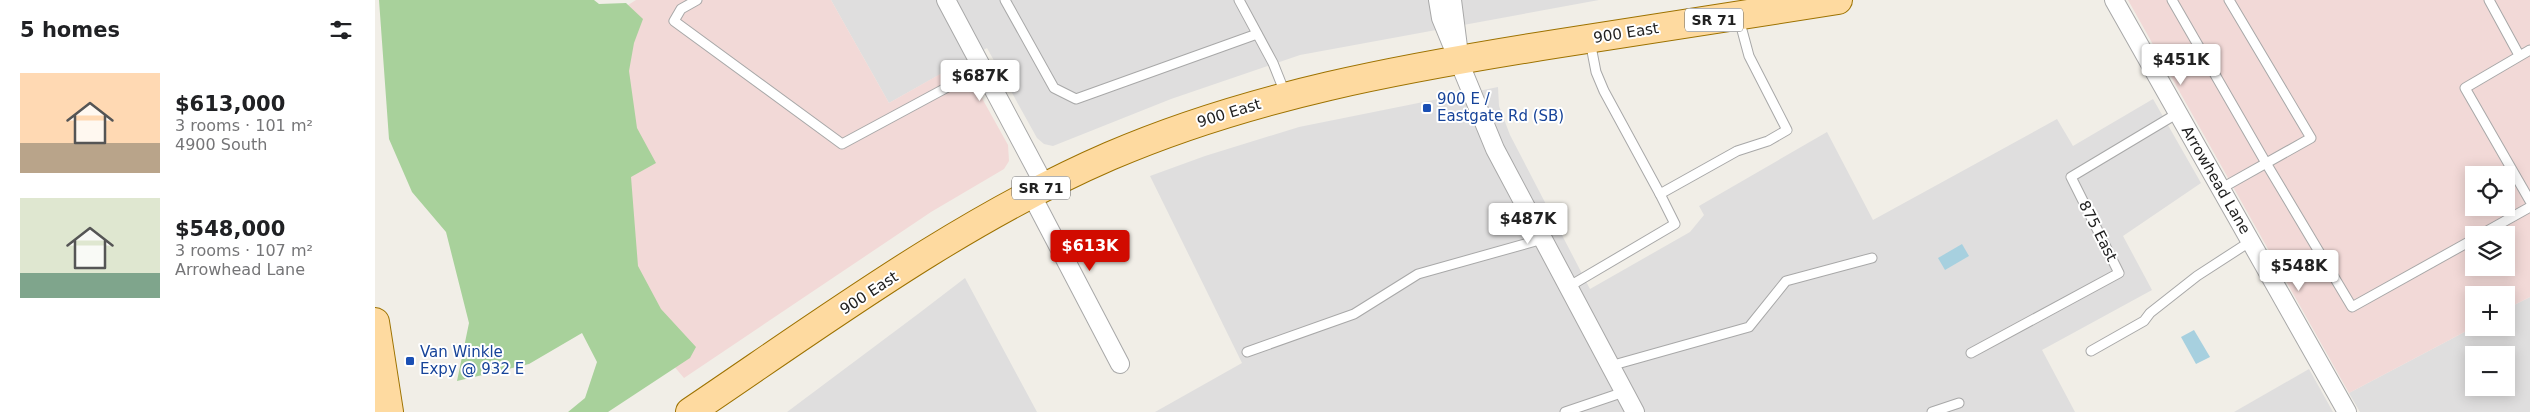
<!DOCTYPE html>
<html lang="en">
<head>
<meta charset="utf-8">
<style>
  :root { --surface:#fff; --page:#f6f6f6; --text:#202124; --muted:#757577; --accent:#d10b00 }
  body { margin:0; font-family:"DejaVu Sans",sans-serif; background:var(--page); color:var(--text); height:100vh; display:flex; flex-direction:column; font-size:19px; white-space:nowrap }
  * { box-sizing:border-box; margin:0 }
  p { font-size:16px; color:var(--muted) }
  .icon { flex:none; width:28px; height:28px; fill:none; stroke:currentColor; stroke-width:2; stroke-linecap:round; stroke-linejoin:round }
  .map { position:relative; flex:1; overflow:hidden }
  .drawer { display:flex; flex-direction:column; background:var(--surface); width:375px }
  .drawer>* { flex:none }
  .controls { position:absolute; left:2090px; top:166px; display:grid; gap:10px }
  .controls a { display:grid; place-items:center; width:50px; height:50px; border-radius:0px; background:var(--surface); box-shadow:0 2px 12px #0003; font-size:25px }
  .price { position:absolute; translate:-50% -42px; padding:0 11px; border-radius:5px; background:#fff; color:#222; font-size:16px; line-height:32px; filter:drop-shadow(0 1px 2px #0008) }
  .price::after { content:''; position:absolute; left:50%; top:30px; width:15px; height:11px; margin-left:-8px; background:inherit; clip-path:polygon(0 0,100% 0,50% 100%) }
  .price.current { background:var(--accent); color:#fff }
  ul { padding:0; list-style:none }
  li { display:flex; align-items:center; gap:15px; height:125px; padding:0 20px }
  li span { display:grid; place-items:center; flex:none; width:140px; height:100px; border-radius:0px; color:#555 }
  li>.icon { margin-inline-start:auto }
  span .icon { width:60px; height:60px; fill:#fffc; stroke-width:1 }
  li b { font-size:21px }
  h2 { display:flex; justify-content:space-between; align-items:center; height:60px; padding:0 20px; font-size:21px }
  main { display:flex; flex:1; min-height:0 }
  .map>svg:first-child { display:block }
  .residential { fill:#dfdede; fill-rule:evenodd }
  .commercial { fill:#f2d9d7; fill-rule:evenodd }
  .forest { fill:#a8d19b }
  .water { fill:#a7d0df }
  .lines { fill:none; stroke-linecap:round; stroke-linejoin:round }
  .lane-casing { stroke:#a8a8a8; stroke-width:11 }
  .street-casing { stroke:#a8a8a8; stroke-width:20 }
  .primary-casing { stroke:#9d7200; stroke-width:30 }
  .lane { stroke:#fff; stroke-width:9 }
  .street { stroke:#fff; stroke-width:18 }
  .primary { stroke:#fedaa0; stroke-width:28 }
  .transit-dot { fill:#1a4fb4; stroke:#fff; stroke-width:2 }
  .labels { text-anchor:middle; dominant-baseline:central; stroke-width:4; stroke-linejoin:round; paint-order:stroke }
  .shield { fill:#fff; stroke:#646464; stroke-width:1 }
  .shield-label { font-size:14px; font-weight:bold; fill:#212121 }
  .street-label { font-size:15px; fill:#212121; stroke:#fff }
  .transit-label { font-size:15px; fill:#164399; stroke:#fff; text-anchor:start }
</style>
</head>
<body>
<main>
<section class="drawer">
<h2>5 homes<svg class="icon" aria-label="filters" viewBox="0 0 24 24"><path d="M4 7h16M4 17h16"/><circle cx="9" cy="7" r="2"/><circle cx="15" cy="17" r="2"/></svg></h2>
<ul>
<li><span style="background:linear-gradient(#ffd9b3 70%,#b9a48a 0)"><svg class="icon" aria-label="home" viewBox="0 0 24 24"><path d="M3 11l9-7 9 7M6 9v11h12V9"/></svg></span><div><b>$613,000</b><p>3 rooms · 101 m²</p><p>4900 South</p></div></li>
<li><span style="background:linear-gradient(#dfe7d0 75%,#7fa58c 0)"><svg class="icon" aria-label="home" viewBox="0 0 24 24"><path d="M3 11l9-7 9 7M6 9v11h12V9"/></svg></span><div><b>$548,000</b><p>3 rooms · 107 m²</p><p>Arrowhead Lane</p></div></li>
</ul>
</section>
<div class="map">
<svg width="2155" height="412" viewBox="0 0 2155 412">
  <rect width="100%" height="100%" fill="#f1eee7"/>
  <g class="residential">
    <polygon points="456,0 1224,0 925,55 796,99 678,146 669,144 662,138 612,48 514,103"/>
    <polygon points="1123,87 1124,106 1135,135 1215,289 1315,232 1329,215 1324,206 1452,132 1498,220 1682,119 1698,146 1778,99 1826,183 1748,236 1777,290 1667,350 1700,412 780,412 867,363 775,176 830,156 924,127"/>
    <polygon points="590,278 662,412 412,412 543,314"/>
    <path d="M2155 297V412H1985L1974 393 2099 327 2131 328V309ZM2099 355H2131V388H2099Z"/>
    <polygon points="1934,369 1958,412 1859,412"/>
  </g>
  <g class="commercial">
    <polygon points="261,0 456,0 514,103 590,60 608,100 633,145 634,161 629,169 556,212 309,378 275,338 197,40"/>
    <path d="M1753 0H2155V297L2131 309V295H2099V327L1974 393ZM2099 175H2131V208H2099ZM2099 235H2131V268H2099Z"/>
  </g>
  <polygon class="forest" points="4,0 219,0 224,4 251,3 268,19 259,43 254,71 262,128 281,163 256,177 263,266 286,309 321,347 315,358 233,412 193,412 210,398 222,362 207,333 154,364 82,381 94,323 71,232 37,192 14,139"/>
  <g class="water">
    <polygon points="1587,244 1594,256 1570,270 1563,258"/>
    <polygon points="1819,330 1835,357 1821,364 1806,337"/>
  </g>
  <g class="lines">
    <g class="lane-casing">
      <g id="lane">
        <polyline points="322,0 306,9 299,21 467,144 608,68"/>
        <polyline points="630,0 679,88 701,99 882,34"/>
        <polyline points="864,0 898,63 910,93"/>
        <polyline points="1797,0 1891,163 1977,307 2099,239"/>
        <polyline points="2114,0 2144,55"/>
        <polyline points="1215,41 1221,72 1229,91 1285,194 1362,151 1393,141 1412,130 1374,56 1364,19"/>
        <polyline points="2155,50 2090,88 2155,201"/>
        <polyline points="1847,188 1936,138 1854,0"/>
        <polyline points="2105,235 2155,207"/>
        <polyline points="1193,287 1300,224 1285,194"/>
        <polyline points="1716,351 1769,321 1775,313 1822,276 1876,241"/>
        <polyline points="872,352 979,314 1043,274 1168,239"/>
        <polyline points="1596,353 1744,273 1696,177 1803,113"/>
        <polyline points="1235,366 1374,327 1411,281 1497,258"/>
        <polyline points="1190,412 1249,392"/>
        <polyline points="1557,412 1584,403"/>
      </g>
    </g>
    <g class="street-casing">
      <g id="street">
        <polyline points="571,0 670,186"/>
        <polyline points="1063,0 1066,18 1120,149 1260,412"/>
        <polyline points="1077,0 1083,47"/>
        <polyline points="1739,0 1972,412"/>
        <polyline points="656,194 745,364"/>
      </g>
    </g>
    <g class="primary-casing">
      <g id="primary">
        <polyline points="0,322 14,412"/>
        <path d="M315 412C450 321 585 221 735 156 877 95 1028 68 1180 44 1274 30 1368 15 1463 0"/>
      </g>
    </g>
    <use href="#lane" class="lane"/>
    <use href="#street" class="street"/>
    <use href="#primary" class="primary"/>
  </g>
  <g class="transit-dot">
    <rect x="1047" y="103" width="10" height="10" rx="2.5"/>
    <rect x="30" y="356" width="10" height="10" rx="2.5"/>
  </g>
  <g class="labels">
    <g class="shield">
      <rect x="1310" y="8.5" width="58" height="23" rx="4"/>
      <rect x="637" y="176.5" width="58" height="23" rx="4"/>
    </g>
    <g class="shield-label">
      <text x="1339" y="20">SR 71</text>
      <text x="666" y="188">SR 71</text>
    </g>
    <g class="street-label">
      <text transform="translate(1251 33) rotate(-9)">900 East</text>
      <text transform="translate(854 113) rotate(-17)">900 East</text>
      <text transform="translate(1841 180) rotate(60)">Arrowhead Lane</text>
      <text transform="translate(1723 231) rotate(63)">875 East</text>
      <text transform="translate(494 293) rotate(-33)">900 East</text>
    </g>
    <g class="transit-label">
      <text x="1062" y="99">900 E /<tspan x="1062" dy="17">Eastgate Rd (SB)</tspan></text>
      <text x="45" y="352">Van Winkle<tspan x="45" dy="17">Expy @ 932 E</tspan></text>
    </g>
  </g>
</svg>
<div class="controls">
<a><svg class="icon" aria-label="locate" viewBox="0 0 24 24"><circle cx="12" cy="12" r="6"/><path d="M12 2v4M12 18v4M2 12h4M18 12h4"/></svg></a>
<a><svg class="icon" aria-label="layers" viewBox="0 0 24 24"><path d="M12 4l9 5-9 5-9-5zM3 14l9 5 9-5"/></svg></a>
<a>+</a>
<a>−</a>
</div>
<b class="price" style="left:1806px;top:86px">$451K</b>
<b class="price" style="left:605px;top:102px">$687K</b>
<b class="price" style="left:1153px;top:245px">$487K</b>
<b class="price current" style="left:715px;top:272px">$613K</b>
<b class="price" style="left:1924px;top:292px">$548K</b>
</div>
</main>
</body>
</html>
